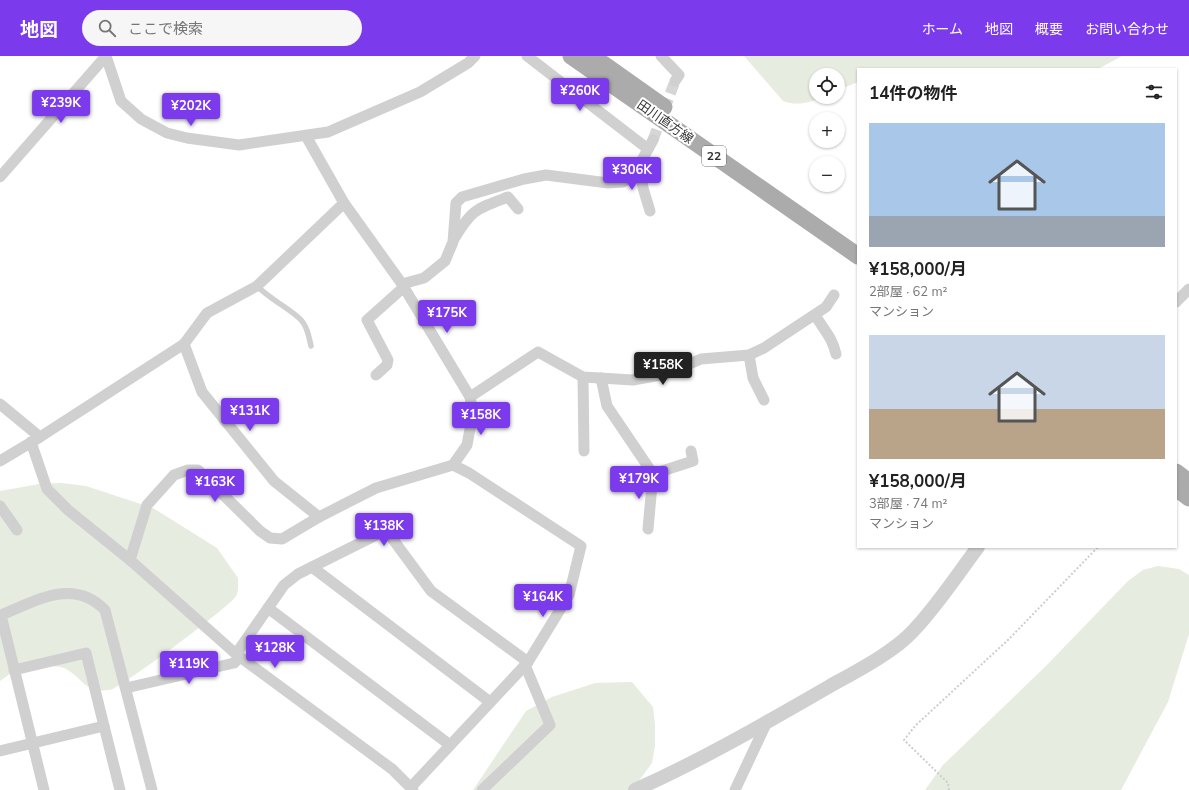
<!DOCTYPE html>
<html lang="ja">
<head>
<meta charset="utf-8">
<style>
  :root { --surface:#fff; --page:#f6f6f6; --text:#222; --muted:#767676; --accent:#7c3aed }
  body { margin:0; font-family:"Nunito Sans","Noto Sans JP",sans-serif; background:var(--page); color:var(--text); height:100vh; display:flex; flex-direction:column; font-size:15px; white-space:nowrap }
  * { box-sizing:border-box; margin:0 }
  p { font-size:13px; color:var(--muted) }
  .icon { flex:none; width:22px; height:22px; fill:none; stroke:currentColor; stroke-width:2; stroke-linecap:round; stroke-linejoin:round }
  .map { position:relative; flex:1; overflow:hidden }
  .sheet { position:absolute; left:857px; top:12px; width:320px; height:480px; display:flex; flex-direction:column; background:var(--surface); border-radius:0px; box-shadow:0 1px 3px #0004 }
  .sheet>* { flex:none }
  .buttons { position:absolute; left:809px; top:12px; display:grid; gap:8px }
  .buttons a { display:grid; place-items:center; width:36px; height:36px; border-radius:50%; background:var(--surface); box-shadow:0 1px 3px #0004; font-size:20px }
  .price { position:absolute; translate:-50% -34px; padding:0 9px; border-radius:4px; background:var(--accent); color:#fff; font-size:13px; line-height:26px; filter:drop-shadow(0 1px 2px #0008) }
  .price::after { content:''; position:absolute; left:50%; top:24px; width:12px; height:9px; margin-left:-6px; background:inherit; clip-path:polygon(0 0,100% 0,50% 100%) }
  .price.on { background:#222; color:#fff }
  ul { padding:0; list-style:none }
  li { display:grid; align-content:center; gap:8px; height:212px; padding:0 12px }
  li span { display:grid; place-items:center; height:124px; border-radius:0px; color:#555 }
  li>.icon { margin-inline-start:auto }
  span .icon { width:72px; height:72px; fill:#fffc; stroke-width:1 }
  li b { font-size:17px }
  h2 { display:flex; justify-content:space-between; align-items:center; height:48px; padding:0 12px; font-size:17px }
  header { display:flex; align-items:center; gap:24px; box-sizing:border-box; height:56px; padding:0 20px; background:var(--accent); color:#fff }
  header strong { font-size:19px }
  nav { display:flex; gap:22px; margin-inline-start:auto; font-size:14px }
  .search { width:280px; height:36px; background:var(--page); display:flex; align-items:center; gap:10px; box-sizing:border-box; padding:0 14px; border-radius:22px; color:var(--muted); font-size:15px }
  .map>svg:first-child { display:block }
  .green { fill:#e6ecdf }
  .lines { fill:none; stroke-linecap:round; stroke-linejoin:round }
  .minor-tunnel { stroke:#d6d6d6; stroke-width:11; stroke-dasharray:11 5.5; stroke-linecap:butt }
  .path { stroke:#cdcdcd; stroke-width:2; stroke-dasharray:2 2; stroke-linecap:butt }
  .service { stroke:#d0d0d0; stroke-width:5.5 }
  .minor { stroke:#d0d0d0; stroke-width:11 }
  .tertiary { stroke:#d0d0d0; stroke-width:14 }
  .primary { stroke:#ababab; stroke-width:17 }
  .labels { text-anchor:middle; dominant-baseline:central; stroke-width:4; stroke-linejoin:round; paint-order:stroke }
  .shield { fill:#fff; stroke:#707070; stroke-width:1 }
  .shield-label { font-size:12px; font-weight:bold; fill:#333 }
  .street-label { font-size:13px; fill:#333; stroke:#fff }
</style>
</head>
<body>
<header>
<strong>地図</strong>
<div class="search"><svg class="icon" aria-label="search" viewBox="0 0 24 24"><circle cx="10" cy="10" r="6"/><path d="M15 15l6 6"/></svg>ここで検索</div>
<nav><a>ホーム</a><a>地図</a><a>概要</a><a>お問い合わせ</a></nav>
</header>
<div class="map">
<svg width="1189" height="734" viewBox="0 0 1189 734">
  <rect width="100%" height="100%" fill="#fff"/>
  <g class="green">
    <path d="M744 0H1122L1098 13H858V26L838 34V19H816V41H823C809 47 797 50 783 45Z"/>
    <path d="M61 427 86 430 153 452 217 492 238 522C238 527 239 536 236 540 231 550 119 633 110 634 84 637 84 623 66 613 58 608 29 610 20 612 14 614 6 621 0 625V435L39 428Z"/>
    <polygon points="1158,510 1179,513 1189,519 1189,578 1168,646 1121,734 925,734 943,709 1046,610 1128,525 1143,514"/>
    <polygon points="632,626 653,651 655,669 655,690 652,707 632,734 473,734 526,655 552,641 595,627"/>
  </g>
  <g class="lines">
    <polyline class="minor-tunnel" points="653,84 675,25"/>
    <polyline class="path" points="949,734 948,727 904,684 915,670 1009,583 1098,491"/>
    <path class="service" d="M257 230C271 244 286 250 299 262 307 269 309 281 311 290"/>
    <g class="minor">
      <polyline points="106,0 121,45 141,63 167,77 187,82 239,89 328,76 420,36 468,7 475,0"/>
      <polyline points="527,0 648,93"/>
      <polyline points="661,0 679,19 675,25"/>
      <polyline points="640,109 643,132 650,155"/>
      <polyline points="0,121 106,0"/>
      <path d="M454 183C472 153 476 153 508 141L518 153"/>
      <polyline points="402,228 424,222 445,205 453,186 456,147 462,141 524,123 546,119 608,127 623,126 636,115 653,84"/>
      <polyline points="1176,246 1189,233"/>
      <path d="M815 259C824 274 832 281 836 298"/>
      <polyline points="184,288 202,336 274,425 319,461"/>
      <polyline points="749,299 753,322 764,344"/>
      <polyline points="376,319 387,309 388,304 367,264 404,231"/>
      <polyline points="583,321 584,395"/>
      <polyline points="601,322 607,350 653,418 693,405 691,395"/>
      <polyline points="470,341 538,296 583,321 633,324 666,318 701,303 749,299 764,292 826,251 834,239"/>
      <polyline points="0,348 40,381"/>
      <polyline points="31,386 47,433 68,454 130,504 236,598 392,713 413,734"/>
      <polyline points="0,405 40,381 184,288 207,257 257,230 344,147"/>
      <polyline points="0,450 17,474"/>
      <polyline points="648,473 653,418"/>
      <polyline points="130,504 147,449 174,419 188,414 198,414 260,475 270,482 282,483 319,461 376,432 453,409 467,389 473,357 470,341 402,228 344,147 306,80"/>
      <polyline points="312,511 490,646"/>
      <polyline points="268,552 450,689"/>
      <polyline points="236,598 284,529 298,518 386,474 431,535 528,606"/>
      <polyline points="126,632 234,607 240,601"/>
      <polyline points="104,670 120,734"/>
      <polyline points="0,695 104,670 86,597 14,614"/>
      <polyline points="412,730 528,606 569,539 581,490 469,417 453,409"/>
      <path d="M44 734 1 559C36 545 73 521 105 554L152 734"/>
      <polyline points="482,734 550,669 525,609"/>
      <polyline points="735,734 766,668"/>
    </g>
    <path class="tertiary" d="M635 734C702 704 766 667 830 630 855 616 894 596 913 575 937 550 957 519 978 491"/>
    <g class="primary">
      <polyline points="571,0 858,200"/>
      <polyline points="592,0 664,51"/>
      <polyline points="1176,416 1189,426"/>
      <polyline points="1176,432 1189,442"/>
    </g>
  </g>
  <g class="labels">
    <rect class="shield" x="702" y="90" width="24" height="20" rx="3"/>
    <g class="shield-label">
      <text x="714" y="100">22</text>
    </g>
    <g class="street-label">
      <text transform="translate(665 66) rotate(35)">田川直方線</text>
    </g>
  </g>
</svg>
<div class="buttons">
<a><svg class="icon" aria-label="locate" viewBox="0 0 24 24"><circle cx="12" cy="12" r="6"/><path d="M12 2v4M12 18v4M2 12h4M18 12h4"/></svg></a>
<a>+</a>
<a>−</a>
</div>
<b class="price" style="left:580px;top:56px">¥260K</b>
<b class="price" style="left:61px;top:68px">¥239K</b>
<b class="price" style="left:191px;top:71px">¥202K</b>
<b class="price" style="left:632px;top:135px">¥306K</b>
<b class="price" style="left:447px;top:278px">¥175K</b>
<b class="price on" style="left:663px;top:330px">¥158K</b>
<b class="price" style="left:250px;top:376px">¥131K</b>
<b class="price" style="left:481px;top:380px">¥158K</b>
<b class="price" style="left:639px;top:444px">¥179K</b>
<b class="price" style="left:215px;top:447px">¥163K</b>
<b class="price" style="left:384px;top:491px">¥138K</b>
<b class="price" style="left:543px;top:562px">¥164K</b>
<b class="price" style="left:275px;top:613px">¥128K</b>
<b class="price" style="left:189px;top:629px">¥119K</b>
<section class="sheet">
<h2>14件の物件<svg class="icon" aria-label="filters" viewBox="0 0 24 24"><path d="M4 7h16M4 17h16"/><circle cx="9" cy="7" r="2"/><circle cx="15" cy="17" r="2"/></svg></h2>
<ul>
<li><span style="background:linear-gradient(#a9c7e8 75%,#9aa5b1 0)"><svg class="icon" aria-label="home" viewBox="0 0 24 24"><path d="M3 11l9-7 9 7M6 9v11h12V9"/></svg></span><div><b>¥158,000/月</b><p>2部屋 · 62 m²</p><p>マンション</p></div></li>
<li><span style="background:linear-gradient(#c9d6e8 60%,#b9a48a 0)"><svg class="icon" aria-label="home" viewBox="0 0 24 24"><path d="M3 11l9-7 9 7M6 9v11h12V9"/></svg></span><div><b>¥158,000/月</b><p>3部屋 · 74 m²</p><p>マンション</p></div></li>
</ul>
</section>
</div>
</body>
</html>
